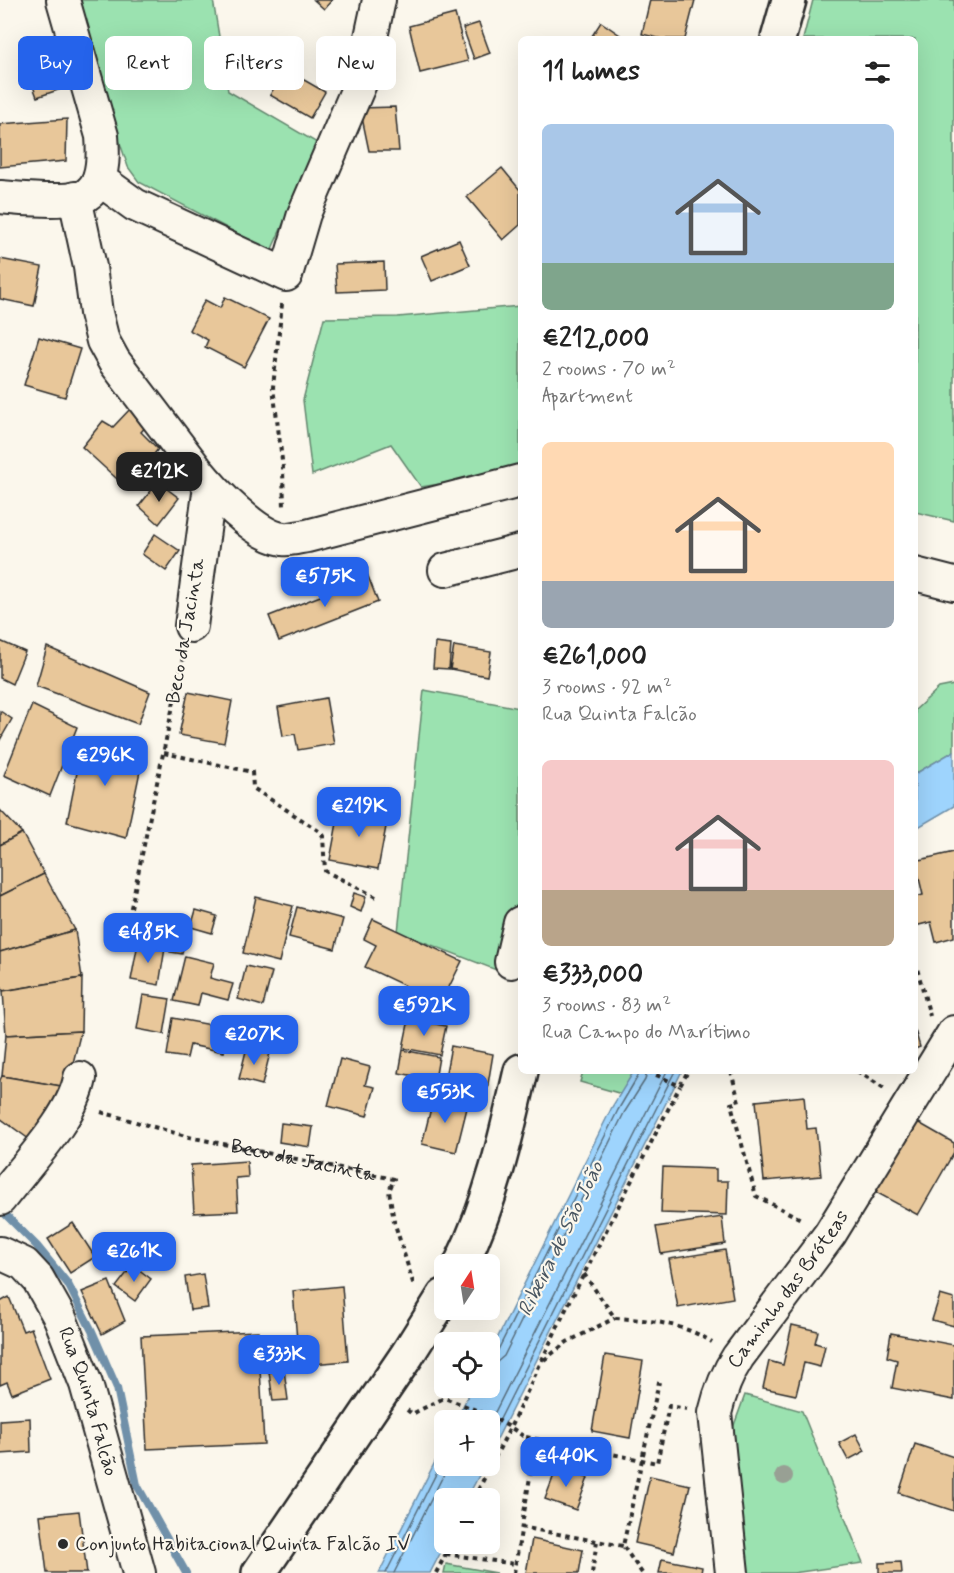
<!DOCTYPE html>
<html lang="en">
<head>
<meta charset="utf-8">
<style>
  :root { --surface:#fff; --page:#f6f6f6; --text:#222; --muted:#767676; --accent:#2563eb }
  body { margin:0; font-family:Mynerve,sans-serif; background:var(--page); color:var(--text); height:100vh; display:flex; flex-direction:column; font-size:22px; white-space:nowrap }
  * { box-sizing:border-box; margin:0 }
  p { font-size:20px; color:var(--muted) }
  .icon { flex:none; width:33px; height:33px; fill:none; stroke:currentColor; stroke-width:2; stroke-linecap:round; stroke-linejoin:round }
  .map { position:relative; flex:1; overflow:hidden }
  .panel { position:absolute; left:518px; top:36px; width:400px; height:1038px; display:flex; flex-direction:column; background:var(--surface); border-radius:9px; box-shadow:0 6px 24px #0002 }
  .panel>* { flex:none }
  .hud { position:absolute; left:18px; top:36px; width:410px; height:54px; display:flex; gap:12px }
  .needle { width:39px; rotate:12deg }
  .fabs { position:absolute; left:434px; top:1254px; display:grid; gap:12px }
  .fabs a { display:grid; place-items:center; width:66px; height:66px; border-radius:9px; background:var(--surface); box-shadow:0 6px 24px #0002; font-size:30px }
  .price { position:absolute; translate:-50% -51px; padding:0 14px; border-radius:12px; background:var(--accent); color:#fff; font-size:20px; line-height:39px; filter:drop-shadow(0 2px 3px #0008) }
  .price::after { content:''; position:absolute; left:50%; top:36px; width:18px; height:14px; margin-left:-9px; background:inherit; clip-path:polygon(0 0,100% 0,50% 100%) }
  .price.current { background:#222; color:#fff }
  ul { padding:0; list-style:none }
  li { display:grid; align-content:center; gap:12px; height:318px; padding:0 24px }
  li span { display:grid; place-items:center; height:186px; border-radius:9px; color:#555 }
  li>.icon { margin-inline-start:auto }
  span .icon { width:108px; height:108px; fill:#fffc; stroke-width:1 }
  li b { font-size:26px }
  h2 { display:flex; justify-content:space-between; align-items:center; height:72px; padding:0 24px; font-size:26px }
  .tag { padding:0 21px; border-radius:9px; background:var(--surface); box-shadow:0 6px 24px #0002; font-size:21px; line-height:54px }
  .tag.current { background:var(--accent); color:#fff }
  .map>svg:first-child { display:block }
  .green { fill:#9be2b0; stroke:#63866e; stroke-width:1.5 }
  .water { fill:#9ed4fd; stroke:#7090a9; stroke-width:1.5 }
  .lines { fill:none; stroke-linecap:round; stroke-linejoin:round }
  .shore { stroke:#596f7f; stroke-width:1.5 }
  .stream { stroke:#7090a9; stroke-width:8 }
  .building { fill:#e8c79a; stroke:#2b2b2b; stroke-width:1.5 }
  .minor-casing { stroke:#2b2b2b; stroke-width:36 }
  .major-casing { stroke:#2b2b2b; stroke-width:38 }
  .path { stroke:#2b2b2b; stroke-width:4; stroke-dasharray:4.5 4.5; stroke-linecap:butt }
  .minor { stroke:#fbf7ec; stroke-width:32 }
  .major { stroke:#fbf7ec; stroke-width:33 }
  .tree { fill:#98a094 }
  .poi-dot { fill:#2b2b2b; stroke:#fbf7ec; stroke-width:2 }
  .labels { text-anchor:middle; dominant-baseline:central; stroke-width:4.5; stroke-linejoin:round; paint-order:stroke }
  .street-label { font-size:20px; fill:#2b2b2b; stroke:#fbf7ec }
  .poi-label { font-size:20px; fill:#2b2b2b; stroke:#fbf7ec; text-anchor:start }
  .water-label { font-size:21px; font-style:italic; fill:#485560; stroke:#fbf7ec }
</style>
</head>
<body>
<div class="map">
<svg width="954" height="1573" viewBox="0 0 954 1573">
  <rect width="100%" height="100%" fill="#fbf7ec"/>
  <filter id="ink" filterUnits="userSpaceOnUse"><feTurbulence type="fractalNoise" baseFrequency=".0167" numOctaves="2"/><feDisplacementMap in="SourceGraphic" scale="12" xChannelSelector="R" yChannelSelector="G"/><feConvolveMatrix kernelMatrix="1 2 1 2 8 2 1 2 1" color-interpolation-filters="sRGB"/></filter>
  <g filter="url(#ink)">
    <g class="green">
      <polygon points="72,0 213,0 228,91 319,144 271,251 139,182 128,167"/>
      <polygon points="813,0 954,0 954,521 915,512 915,39 803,39"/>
      <polygon points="520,306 520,471 421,487 391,444 312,475 303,400 324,318 398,317"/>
      <polygon points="954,685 954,751 915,774 915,710 939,688"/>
      <polygon points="424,690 520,708 520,959 517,978 398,932"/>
      <polygon points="583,1071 634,1071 622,1094 580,1082"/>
      <polygon points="745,1395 802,1411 863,1563 793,1573 747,1573 726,1447"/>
      <polygon points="446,1564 497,1573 444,1573"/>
    </g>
    <g class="water">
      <polygon points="954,751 954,806 915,829 915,774"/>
      <polygon points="634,1071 682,1071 489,1455 489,1420 456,1420 472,1388 489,1388 489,1355 612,1107"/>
      <polygon points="444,1444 444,1466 484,1466 467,1498 444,1498 445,1544 430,1573 379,1573"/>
    </g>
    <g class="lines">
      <g class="shore">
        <polyline points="489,1356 494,1355 497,1352 618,1110 638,1076 639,1071"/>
        <polyline points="489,1363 497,1362 504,1356 624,1113 645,1080 647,1071"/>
        <polyline points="489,1424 667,1071"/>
        <polyline points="489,1441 675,1071"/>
        <polyline points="386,1573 444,1458"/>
        <polyline points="394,1573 448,1466"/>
      </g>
      <polyline class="stream" points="4,1213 37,1246 68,1284 92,1331 117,1388 137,1485 186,1573"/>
    </g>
    <g class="building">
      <polygon points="314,0 332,0 324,9"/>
      <polygon points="650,0 695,0 685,39 662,39 642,34"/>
      <polygon points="455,14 468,61 420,73 409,26"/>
      <polygon points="601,22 620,35 618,39 590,39"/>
      <polygon points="479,23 490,53 474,59 463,28"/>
      <polygon points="49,56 61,89 37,97 25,64"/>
      <polygon points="285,69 325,92 310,118 270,95"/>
      <polygon points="395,107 399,151 369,151 360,108"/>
      <polygon points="67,119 66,161 0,167 0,124"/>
      <polygon points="502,168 520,190 520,225 503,240 467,197"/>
      <polygon points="459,240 470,265 432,281 421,256"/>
      <polygon points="0,259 42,267 34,306 0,299"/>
      <polygon points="384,262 385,290 337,292 335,264"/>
      <polygon points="225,297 269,319 244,367 205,347 208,340 189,330 205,300 220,308"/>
      <polygon points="39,337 80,349 65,397 24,385"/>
      <polygon points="131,408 148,424 141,432 158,449 128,489 82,447 103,421 113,427"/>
      <polygon points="158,482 179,498 159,524 139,506"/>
      <polygon points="155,534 180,551 166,571 142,554"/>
      <polygon points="366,571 378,602 279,641 269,616 351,584 349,577"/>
      <polygon points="0,641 25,652 12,684 0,678"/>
      <polygon points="435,643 451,645 449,669 433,668"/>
      <polygon points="454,646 491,652 487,676 450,669"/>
      <polygon points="47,647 150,692 138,724 36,686"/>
      <polygon points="188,692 232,701 224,743 179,735"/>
      <polygon points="326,698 334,744 298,750 295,734 283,736 278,707"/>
      <polygon points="32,705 77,727 50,796 4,775"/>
      <polygon points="0,711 12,719 0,740"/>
      <polygon points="84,738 144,752 126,838 67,822"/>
      <polygon points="340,807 388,816 378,869 330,860"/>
      <polygon points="0,810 22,833 0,845"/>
      <polygon points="22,833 44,874 0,896 0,845"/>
      <polygon points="954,852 954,937 936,942 931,922 915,926 915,897 923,895 915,861"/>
      <polygon points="44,874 75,930 0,952 0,896"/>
      <polygon points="354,893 366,897 361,912 350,907"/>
      <polygon points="256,897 293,906 279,962 243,953"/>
      <polygon points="297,907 343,919 335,949 289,937"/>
      <polygon points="196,910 217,916 212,933 191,927"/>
      <polygon points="373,919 462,961 441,1003 365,967 376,945 364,939"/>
      <polygon points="75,930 82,978 3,991 0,983 0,952"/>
      <polygon points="173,933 185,935 182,954 170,952"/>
      <polygon points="138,943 165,948 159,985 131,980"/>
      <polygon points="185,956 214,963 210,978 233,984 228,1000 201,993 198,1006 174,1001"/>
      <polygon points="246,966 272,972 263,1006 238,999"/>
      <polygon points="82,978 81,1031 6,1035 3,991"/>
      <polygon points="143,995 170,999 164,1034 137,1029"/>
      <polygon points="173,1018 228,1028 224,1052 190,1045 187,1058 167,1055"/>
      <polygon points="409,1019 446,1026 440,1055 403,1048"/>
      <polygon points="915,1030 920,1047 915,1049"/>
      <polygon points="81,1031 67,1087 2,1076 6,1035"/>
      <polygon points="451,1046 493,1054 486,1096 443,1088"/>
      <polygon points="247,1047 270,1053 262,1085 239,1079"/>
      <polygon points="403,1050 439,1057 435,1080 399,1073"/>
      <polygon points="340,1059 370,1067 365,1085 375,1087 367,1116 328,1106"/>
      <polygon points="2,1076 67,1087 33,1142 0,1118 0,1080"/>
      <polygon points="434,1096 468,1104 456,1152 422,1144"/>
      <polygon points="804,1096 807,1129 816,1128 821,1176 764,1181 756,1101"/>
      <polygon points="912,1119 954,1143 954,1152 918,1215 872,1190"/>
      <polygon points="281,1123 313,1127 310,1147 279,1142"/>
      <polygon points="247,1161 248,1177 236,1178 238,1211 194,1213 191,1165"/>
      <polygon points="663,1167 716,1169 716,1181 728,1181 727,1215 661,1213"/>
      <polygon points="722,1217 725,1244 661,1254 656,1227"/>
      <polygon points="73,1223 95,1257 70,1273 48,1239"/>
      <polygon points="725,1250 733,1298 678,1308 669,1259"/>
      <polygon points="133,1265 151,1279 135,1301 116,1287"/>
      <polygon points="203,1274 208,1308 190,1310 185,1277"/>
      <polygon points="109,1281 125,1321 102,1334 82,1292"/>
      <polygon points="342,1286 348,1361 299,1365 293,1291"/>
      <polygon points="940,1295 954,1299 954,1326 932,1320"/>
      <polygon points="9,1297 23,1331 31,1328 50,1379 12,1394 7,1382 0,1385 0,1302"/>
      <polygon points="792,1325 818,1331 815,1343 825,1346 820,1367 804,1363 796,1395 763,1388 769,1361 783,1365"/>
      <polygon points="258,1331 264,1444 147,1449 141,1336"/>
      <polygon points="891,1333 954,1345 954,1400 892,1388 897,1360 887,1357"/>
      <polygon points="605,1355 643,1361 630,1438 592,1431"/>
      <polygon points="284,1370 288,1400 273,1401 269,1372"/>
      <polygon points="30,1418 31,1452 0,1454 0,1420"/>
      <polygon points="856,1434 865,1451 848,1460 839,1443"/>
      <polygon points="915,1444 954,1457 954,1511 899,1493"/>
      <polygon points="557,1467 588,1478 576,1510 545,1499"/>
      <polygon points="650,1476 690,1485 674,1552 635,1543"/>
      <polygon points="79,1511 87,1573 47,1573 40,1515"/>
      <polygon points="532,1539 583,1550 579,1573 526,1573"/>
      <polygon points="662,1559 702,1567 701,1573 659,1573"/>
      <polygon points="901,1562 902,1573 879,1573 879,1563"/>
    </g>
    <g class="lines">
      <g class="minor-casing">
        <g id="minor">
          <polyline points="99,179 135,205 286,275 304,214 362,79 379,0"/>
          <path d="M0 197C18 199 70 203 85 196 91 192 97 185 99 178 104 164 103 149 102 136L63 0"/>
          <path d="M75 198 90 267 96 313 103 341 114 361 196 469C213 490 256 536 283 539 291 540 299 537 307 536L520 481"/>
          <polyline points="445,570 520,551"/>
          <polyline points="915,574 954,584"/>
          <polyline points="191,626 210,486"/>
          <polyline points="511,962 520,923"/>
          <path d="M0 1199C25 1166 73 1117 80 1078"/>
          <path id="s2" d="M0 1253 24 1264 38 1279 60 1318 86 1384 139 1573"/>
          <path id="s3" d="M732 1573 715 1413C720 1392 726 1375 738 1357L830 1234 954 1032"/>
        </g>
      </g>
      <g class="major-casing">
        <g id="major">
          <polyline points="778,39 789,0"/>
          <path d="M461 1264C491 1203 506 1137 521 1071"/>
          <polyline points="259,1573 407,1355 444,1296"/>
        </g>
      </g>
      <g class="path">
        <polyline points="282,304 273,387 283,468 284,509"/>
        <polyline points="164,753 252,772 253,788 319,831 323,836 325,871 378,898"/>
        <polyline points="129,917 184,653"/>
        <polyline points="915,961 930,1016"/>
        <polyline points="648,1071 680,1086 688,1071"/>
        <polyline points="731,1071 739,1102 731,1104 756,1196 803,1220"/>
        <polyline points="857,1071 884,1088"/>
        <polyline points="551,1072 580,1071"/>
        <path id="s1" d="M101 1112 189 1137 394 1179 389 1191 394 1221 414 1286"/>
        <path d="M584 1274 615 1318C650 1320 682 1323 712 1342"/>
        <polyline points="544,1360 567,1342 615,1318"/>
        <path d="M407 1410 412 1414 444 1398C473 1408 514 1424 535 1447L514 1573"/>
        <polyline points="526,1437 657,1463 669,1406 687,1409"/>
        <polyline points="474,1498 510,1428 565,1311 680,1086"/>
        <polyline points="521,1527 623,1546"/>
        <polyline points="446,1554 515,1564"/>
        <polyline points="436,1573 451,1544"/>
        <polyline points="592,1573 597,1541"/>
        <polyline points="642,1573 623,1546 659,1382"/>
      </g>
      <use href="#minor" class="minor"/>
      <use href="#major" class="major"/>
    </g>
    <circle class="tree" cx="784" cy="1476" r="9"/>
  </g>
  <circle class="poi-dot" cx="63" cy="1544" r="6"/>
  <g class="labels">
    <g class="street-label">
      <text transform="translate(186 631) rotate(-80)">Beco da Jacinta</text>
      <text stroke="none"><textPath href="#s1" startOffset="208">Beco da Jacinta</textPath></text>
      <text stroke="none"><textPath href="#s3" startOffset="306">Caminho das Bróteas</textPath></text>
      <text stroke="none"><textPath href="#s2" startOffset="180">Rua Quinta Falcão</textPath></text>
    </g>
    <g class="poi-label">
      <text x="75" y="1544">Conjunto Habitacional Quinta Falcão IV</text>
    </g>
    <g class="water-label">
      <text transform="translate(561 1239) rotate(-64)">Ribeira de São João</text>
    </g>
  </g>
</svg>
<div class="fabs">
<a><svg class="needle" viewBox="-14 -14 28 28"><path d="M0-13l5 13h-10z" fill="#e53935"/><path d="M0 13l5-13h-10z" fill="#767676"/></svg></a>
<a><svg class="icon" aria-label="locate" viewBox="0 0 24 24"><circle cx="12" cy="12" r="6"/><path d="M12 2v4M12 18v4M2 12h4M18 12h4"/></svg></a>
<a>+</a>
<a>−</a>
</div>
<b class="price current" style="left:159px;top:503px">€212K</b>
<b class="price" style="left:325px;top:608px">€575K</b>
<b class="price" style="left:105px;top:787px">€296K</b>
<b class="price" style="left:359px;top:838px">€219K</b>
<b class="price" style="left:148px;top:964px">€485K</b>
<b class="price" style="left:424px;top:1037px">€592K</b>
<b class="price" style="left:254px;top:1066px">€207K</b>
<b class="price" style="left:445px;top:1124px">€553K</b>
<b class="price" style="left:134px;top:1283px">€261K</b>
<b class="price" style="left:279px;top:1386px">€333K</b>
<b class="price" style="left:566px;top:1488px">€440K</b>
<div class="hud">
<a class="tag current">Buy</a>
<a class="tag">Rent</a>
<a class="tag">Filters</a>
<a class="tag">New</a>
</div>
<section class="panel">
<h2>11 homes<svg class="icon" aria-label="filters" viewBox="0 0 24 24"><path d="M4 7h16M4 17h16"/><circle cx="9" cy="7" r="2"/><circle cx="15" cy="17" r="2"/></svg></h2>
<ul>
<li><span style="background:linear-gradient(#a9c7e8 75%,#7fa58c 0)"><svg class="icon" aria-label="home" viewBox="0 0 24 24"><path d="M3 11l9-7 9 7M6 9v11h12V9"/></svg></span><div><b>€212,000</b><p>2 rooms · 70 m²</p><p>Apartment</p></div></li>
<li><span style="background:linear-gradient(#ffd9b3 75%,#9aa5b1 0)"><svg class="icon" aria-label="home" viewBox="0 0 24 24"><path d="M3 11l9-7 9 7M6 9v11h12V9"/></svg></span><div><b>€261,000</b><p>3 rooms · 92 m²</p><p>Rua Quinta Falcão</p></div></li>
<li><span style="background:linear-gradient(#f6c9c9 70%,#b9a48a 0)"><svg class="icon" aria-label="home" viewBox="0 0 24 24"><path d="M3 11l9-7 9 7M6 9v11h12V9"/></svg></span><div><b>€333,000</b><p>3 rooms · 83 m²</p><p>Rua Campo do Marítimo</p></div></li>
</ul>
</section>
</div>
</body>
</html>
